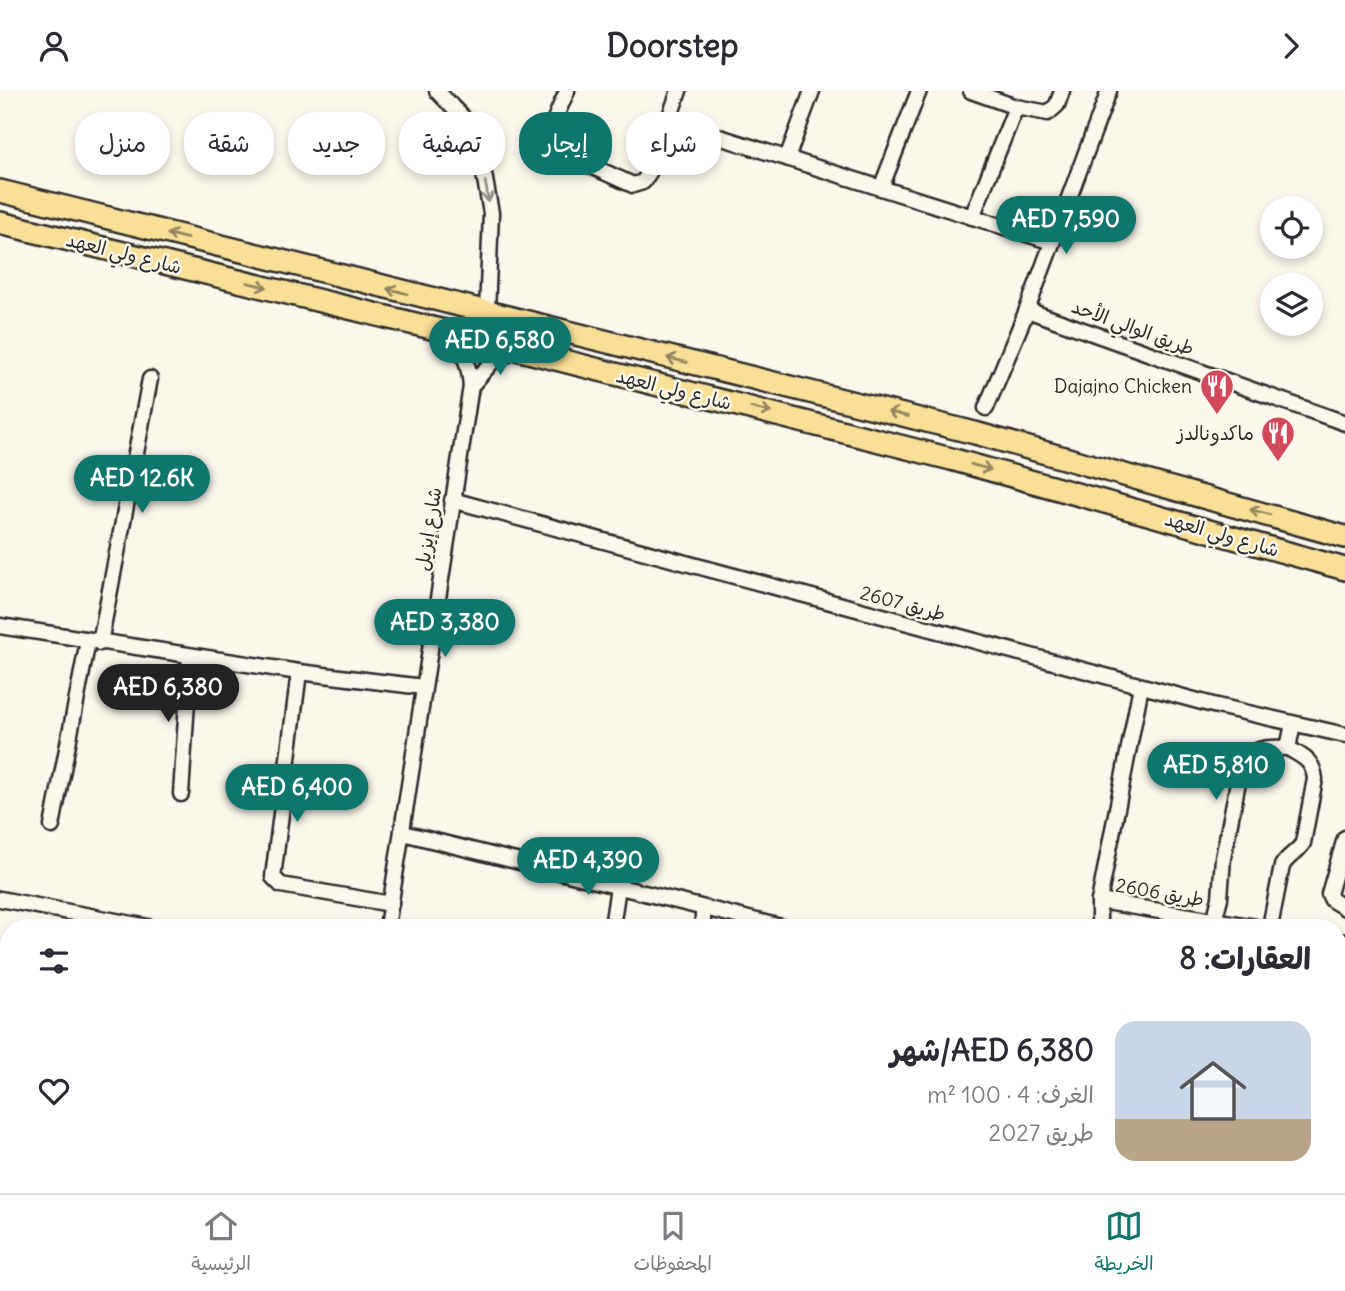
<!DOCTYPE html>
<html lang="ar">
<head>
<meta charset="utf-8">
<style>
  :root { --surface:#fff; --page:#f7f7f7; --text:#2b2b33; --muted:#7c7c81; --line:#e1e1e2; --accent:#0f766e }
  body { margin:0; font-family:Delius,"Playpen Sans Arabic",sans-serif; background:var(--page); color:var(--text); direction:rtl; height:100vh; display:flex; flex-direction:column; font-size:26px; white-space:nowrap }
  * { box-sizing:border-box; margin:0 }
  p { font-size:23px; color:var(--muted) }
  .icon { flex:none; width:38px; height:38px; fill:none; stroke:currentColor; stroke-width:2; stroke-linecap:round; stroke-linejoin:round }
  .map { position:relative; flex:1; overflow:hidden; direction:ltr }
  .panel { position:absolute; left:0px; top:828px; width:1346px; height:275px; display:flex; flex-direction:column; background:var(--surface); border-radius:28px 28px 0 0; box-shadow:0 4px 10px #0003; direction:rtl }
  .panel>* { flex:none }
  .banner { position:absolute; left:21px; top:21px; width:700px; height:63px; direction:rtl; display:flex; gap:14px }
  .controls { position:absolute; left:1260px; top:105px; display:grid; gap:14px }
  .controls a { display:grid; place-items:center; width:63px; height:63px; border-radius:50%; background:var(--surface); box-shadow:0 4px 10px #0003; font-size:35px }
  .price { position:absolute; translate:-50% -60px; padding:0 16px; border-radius:24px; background:var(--accent); color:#fff; font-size:23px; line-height:46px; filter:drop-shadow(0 2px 4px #0008) }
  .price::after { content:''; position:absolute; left:50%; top:42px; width:21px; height:16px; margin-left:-10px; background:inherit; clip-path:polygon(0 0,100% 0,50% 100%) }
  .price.selected { background:#222; color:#fff }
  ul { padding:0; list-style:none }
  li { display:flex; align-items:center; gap:21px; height:175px; padding:0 35px }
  li span { display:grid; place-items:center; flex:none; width:196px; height:140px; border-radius:21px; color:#555 }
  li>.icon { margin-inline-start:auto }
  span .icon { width:84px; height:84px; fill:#fffc; stroke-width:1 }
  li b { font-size:30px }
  h2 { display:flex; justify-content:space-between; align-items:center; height:84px; padding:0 35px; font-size:30px }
  .chip { padding:0 24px; border-radius:28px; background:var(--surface); box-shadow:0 4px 10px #0003; font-size:24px; line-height:63px }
  .chip.selected { background:var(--accent); color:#fff }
  header { display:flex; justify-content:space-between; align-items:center; height:91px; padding:0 35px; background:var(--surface); font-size:32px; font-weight:700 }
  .dock { display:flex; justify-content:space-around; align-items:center; height:98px; border-top:2px solid var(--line); background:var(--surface); font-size:19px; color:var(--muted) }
  .dock a { display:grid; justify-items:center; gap:4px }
  .dock .selected { color:var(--accent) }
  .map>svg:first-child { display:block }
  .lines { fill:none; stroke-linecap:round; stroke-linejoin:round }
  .street-casing { stroke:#2b2b2b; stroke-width:19 }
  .primary-casing { stroke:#2b2b2b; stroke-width:26 }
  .street { stroke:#fbf7ec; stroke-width:14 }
  .primary { stroke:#fadf96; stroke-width:21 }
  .oneway { stroke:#93918c }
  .oneway2 { stroke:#928560 }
  .labels { text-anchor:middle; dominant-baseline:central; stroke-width:5; stroke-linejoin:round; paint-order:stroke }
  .street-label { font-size:19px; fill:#2b2b2b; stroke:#fbf7ec }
  .poi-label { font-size:19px; fill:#2b2b2b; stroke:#fbf7ec; text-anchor:end }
</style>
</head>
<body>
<header><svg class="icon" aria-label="forward" viewBox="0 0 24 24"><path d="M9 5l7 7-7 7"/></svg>Doorstep<svg class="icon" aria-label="person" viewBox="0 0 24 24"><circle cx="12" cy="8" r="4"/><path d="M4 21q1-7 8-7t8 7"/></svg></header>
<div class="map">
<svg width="1345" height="1102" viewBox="0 0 1345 1102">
  <rect width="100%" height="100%" fill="#fbf7ec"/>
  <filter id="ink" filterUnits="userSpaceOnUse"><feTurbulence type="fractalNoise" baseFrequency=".0143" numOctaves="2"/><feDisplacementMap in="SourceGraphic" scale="14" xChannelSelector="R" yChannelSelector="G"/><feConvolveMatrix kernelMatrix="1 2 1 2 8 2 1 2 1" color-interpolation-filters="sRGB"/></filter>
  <g filter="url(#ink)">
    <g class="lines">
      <g class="street-casing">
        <g id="street">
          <polyline points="437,0 471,35 482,72 491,122 487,222"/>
          <path d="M567 0C559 20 542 45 560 61L633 94 643 91 650 80 679 0"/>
          <polyline points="971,0 1016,16 972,126"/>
          <polyline points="1016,16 1048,22 1057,14 1062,0"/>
          <polyline points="669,30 1052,151"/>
          <polyline points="787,67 812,0"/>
          <polyline points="881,97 919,0"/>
          <polyline points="1027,219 1345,332"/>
          <polyline points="471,295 493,270 517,259"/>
          <polyline points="986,317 1027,219 1109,0"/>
          <polyline points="452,409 1213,614 1345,644"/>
          <polyline points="0,535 299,581 423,596"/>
          <polyline points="100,552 150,288"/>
          <polyline points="299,581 273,786 281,794 391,813"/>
          <polyline points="181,703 190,565"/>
          <polyline points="52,735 88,550"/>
          <polyline points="403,742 781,836"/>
          <polyline points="1345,747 1329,803 1332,809 1345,817"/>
          <polyline points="0,808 148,836"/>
          <polyline points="1099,810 1256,836"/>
          <path d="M1214 830 1220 807 1223 767 1241 676C1251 656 1267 656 1288 657L1293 633"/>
          <path d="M387 836 471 295C469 274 464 259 450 242"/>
          <polyline points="612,836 618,796"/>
          <polyline points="703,836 703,818"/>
          <polyline points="1099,836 1099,810 1141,595"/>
          <path d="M1270 836 1282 775C1287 765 1297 762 1303 752L1315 688C1313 669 1303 666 1288 657"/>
          <polyline points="1337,850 1345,851"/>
          <polyline points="0,934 9,935"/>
          <polyline points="0,1063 9,1064"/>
          <polyline points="212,1094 268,1102"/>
          <polyline points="883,1094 883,1102"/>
          <polyline points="342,1102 344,1094"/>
          <polyline points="381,1102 383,1094"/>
          <polyline points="400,1102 408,1095"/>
          <polyline points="574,1102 575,1094"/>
          <polyline points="1312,1102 1312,1094"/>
        </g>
      </g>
      <g class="primary-casing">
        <g id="primary">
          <polyline points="0,100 975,342 1345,446"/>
          <polyline points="0,132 481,249 951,368 1345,478"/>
        </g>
      </g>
      <use href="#street" class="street"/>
      <use href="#primary" class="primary"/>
    </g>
    <defs><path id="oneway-shaft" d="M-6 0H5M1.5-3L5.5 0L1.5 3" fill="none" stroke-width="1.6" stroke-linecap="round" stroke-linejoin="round" transform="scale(1.75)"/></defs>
    <use class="oneway" href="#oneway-shaft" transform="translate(487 101) rotate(80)"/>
    <g class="oneway2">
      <use href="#oneway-shaft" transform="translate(177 145) rotate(-166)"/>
      <use href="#oneway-shaft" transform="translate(257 194) rotate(14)"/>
      <use href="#oneway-shaft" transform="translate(397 200) rotate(-166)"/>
      <use href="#oneway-shaft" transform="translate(677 269) rotate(-166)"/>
      <use href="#oneway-shaft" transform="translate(761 319) rotate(14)"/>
      <use href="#oneway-shaft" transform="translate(898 323) rotate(-166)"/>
      <use href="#oneway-shaft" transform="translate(981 376) rotate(15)"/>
      <use href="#oneway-shaft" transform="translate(1260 421) rotate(-165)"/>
    </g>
  </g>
  <defs>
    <g id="restaurant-pin" transform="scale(1.75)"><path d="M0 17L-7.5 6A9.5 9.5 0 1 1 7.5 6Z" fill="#d1495b" stroke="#fbf7ec"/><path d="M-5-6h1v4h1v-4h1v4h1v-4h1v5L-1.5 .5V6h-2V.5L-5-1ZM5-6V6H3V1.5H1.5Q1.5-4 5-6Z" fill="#fff"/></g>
  </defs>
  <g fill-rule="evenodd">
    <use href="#restaurant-pin" x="1217" y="295"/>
    <use href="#restaurant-pin" x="1278" y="342"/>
  </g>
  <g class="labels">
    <g class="street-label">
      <text transform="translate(124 162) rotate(14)">شارع ولي العهد</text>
      <text transform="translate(1133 236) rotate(20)">طريق الوالي الأحد</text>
      <text transform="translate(674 298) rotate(14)">شارع ولي العهد</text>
      <text transform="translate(428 438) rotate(-81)">شارع إيزيل</text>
      <text transform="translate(1222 443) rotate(16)">شارع ولي العهد</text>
      <text transform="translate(903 512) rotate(15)">طريق 2607</text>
      <text transform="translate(1160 801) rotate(10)">طريق 2606</text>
    </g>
    <g class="poi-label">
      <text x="1192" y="295">Dajajno Chicken</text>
      <text x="1254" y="342">ماكدونالدز</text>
    </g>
  </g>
</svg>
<div class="controls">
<a><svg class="icon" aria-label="locate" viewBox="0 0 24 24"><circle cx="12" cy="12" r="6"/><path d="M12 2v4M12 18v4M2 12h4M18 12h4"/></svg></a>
<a><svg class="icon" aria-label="layers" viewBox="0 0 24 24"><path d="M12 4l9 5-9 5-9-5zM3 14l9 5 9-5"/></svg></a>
</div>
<b class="price" style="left:1066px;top:165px">AED 7,590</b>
<b class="price" style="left:500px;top:286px">AED 6,580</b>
<b class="price" style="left:142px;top:424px">AED 12.6K</b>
<b class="price" style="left:445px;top:568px">AED 3,380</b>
<b class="price selected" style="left:168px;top:633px">AED 6,380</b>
<b class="price" style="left:1216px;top:711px">AED 5,810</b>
<b class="price" style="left:297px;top:733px">AED 6,400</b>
<b class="price" style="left:588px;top:806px">AED 4,390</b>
<div class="banner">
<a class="chip">شراء</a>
<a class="chip selected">إيجار</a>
<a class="chip">تصفية</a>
<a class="chip">جديد</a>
<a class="chip">شقة</a>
<a class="chip">منزل</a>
</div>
<section class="panel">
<h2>العقارات: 8<svg class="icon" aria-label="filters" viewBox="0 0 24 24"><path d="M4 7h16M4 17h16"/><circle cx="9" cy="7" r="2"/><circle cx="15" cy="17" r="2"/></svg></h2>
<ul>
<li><span style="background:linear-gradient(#c9d6e8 70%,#b9a48a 0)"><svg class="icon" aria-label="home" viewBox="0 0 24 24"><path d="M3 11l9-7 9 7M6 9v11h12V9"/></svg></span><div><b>AED 6,380/شهر</b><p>الغرف: 4 · 100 m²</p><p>طريق 2027</p></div><svg class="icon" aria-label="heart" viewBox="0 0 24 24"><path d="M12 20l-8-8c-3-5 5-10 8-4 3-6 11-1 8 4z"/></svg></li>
</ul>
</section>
</div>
<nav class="dock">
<a class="selected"><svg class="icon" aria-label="map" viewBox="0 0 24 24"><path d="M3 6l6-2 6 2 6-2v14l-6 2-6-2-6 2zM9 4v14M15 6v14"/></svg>الخريطة</a>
<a><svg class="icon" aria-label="saved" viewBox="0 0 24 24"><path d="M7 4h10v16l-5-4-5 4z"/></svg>المحفوظات</a>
<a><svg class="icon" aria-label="home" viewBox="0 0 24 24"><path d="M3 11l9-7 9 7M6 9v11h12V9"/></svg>الرئيسية</a>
</nav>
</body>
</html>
